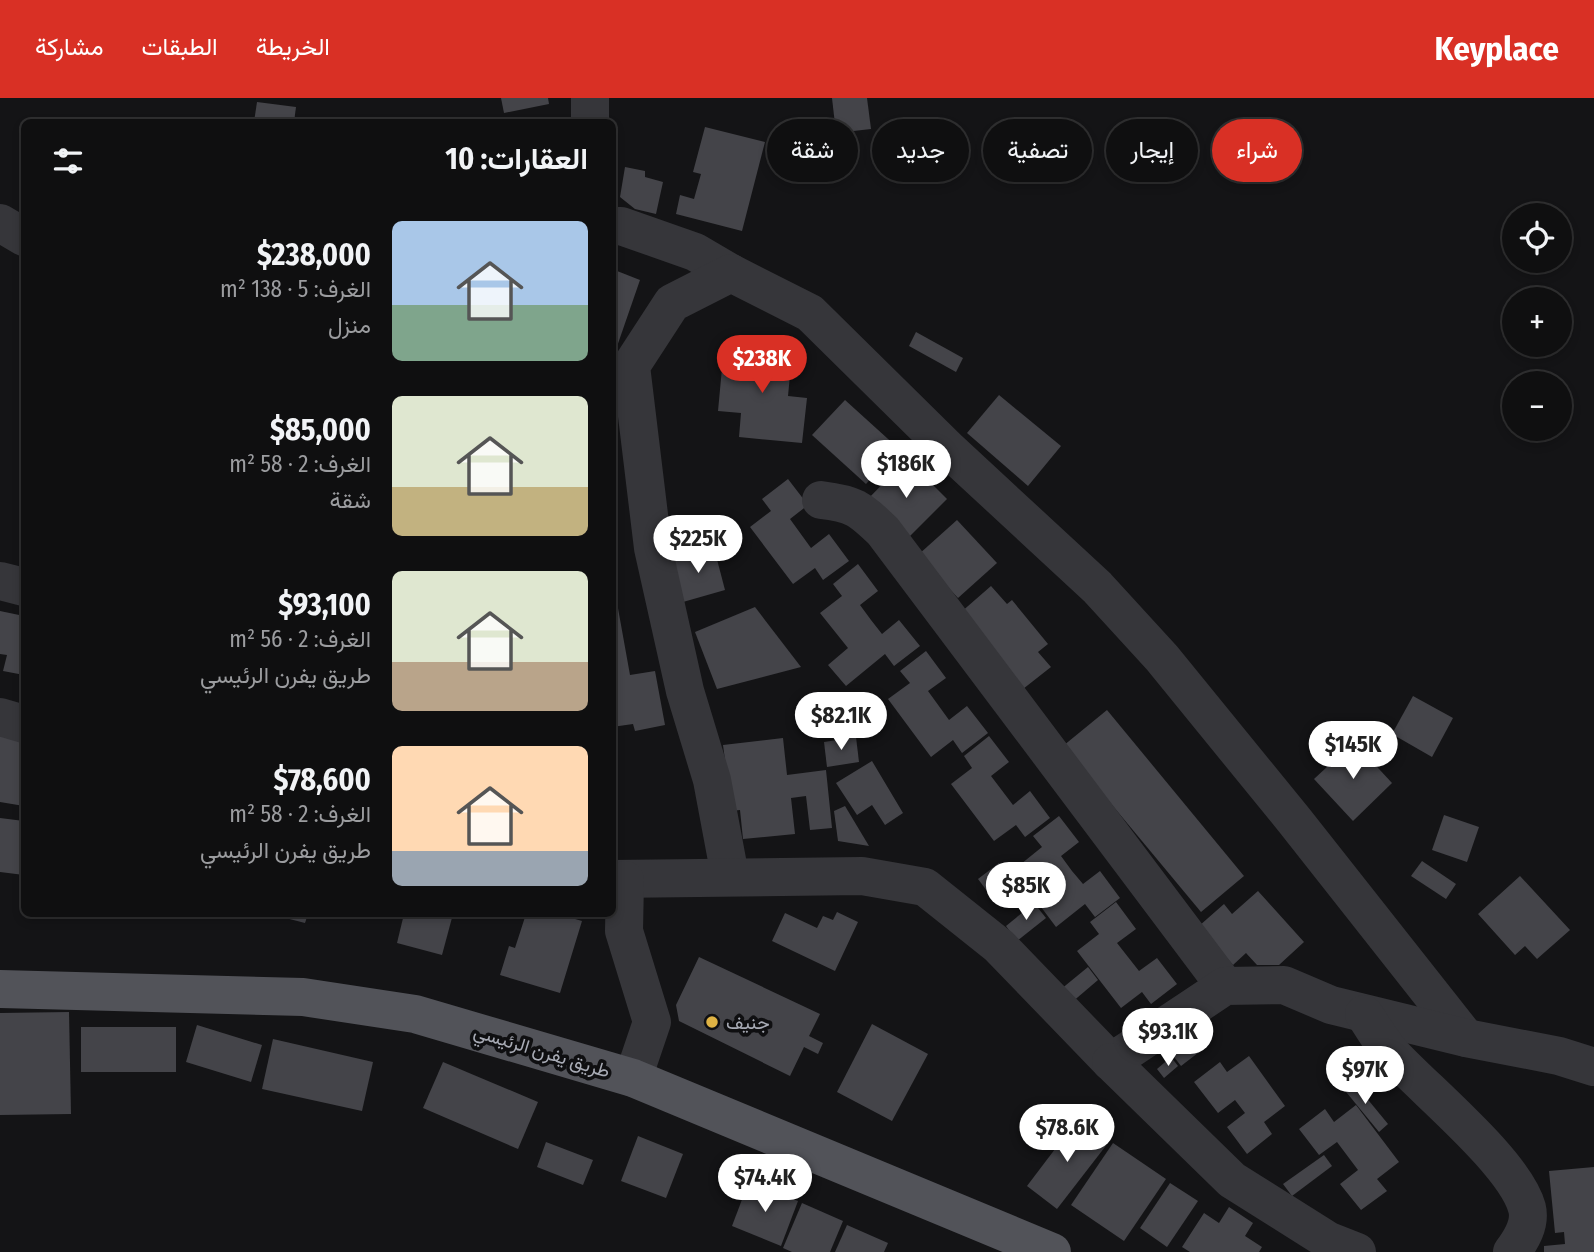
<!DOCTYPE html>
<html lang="ar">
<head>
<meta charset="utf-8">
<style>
  :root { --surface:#0f0f10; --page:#1d1d1e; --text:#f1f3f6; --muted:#9b9c9f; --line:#2f2f30; --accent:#d93025 }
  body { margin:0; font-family:"Fira Sans Condensed",Vazirmatn,sans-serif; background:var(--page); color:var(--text); direction:rtl; height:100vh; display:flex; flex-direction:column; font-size:26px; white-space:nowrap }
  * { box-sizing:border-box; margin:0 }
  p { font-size:23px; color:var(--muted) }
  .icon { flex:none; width:38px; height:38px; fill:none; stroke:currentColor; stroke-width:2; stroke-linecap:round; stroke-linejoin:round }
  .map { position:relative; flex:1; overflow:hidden; direction:ltr }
  .side { position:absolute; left:21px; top:21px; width:595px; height:798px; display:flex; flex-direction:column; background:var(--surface); border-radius:10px; box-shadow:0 4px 10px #0003,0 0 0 2px var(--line); direction:rtl }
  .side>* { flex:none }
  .hud { position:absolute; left:637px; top:21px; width:665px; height:63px; direction:rtl; display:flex; gap:14px }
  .buttons { position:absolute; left:1502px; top:105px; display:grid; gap:14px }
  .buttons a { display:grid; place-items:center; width:70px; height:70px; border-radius:50%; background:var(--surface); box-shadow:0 4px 10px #0003,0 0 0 2px var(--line); font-size:35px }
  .price { position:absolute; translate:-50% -60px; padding:0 16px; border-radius:24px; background:#fff; color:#222; font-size:23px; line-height:46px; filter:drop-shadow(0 2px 4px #0008) }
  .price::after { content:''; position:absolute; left:50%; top:42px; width:21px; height:16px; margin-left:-10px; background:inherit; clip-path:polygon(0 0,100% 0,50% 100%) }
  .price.on { background:var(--accent); color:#fff }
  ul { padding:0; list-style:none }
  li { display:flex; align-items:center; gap:21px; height:175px; padding:0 28px }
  li span { display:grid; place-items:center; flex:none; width:196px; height:140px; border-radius:10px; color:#555 }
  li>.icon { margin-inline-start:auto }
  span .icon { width:84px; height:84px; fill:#fffc; stroke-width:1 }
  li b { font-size:30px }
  h2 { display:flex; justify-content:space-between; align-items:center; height:84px; padding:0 28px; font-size:30px }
  .pill { padding:0 24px; border-radius:32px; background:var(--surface); box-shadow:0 4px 10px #0003,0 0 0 2px var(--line); font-size:24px; line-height:63px }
  .pill.on { background:var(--accent); color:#fff }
  header { display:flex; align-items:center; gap:42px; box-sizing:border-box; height:98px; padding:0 35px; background:var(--accent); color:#fff }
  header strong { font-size:33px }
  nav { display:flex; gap:38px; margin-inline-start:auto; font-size:24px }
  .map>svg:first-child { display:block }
  .building { fill:#444449 }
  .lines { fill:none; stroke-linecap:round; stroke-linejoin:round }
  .minor { stroke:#36363a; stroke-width:38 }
  .major { stroke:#525359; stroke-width:38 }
  .poi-dot { fill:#dfb344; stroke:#0f0f11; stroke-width:2.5 }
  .labels { text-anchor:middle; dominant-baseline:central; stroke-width:7; stroke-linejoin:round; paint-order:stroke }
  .poi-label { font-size:19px; fill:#a8abb5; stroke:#0f0f11; text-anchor:start }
  .street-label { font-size:19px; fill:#a8abb5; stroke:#0f0f11 }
</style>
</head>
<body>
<header>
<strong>Keyplace</strong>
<nav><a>الخريطة</a><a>الطبقات</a><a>مشاركة</a></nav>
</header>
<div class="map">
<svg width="1594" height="1154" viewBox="0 0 1594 1154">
  <rect width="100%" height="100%" fill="#141416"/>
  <g class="building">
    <polygon points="501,0 548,0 549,6 504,15"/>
    <polygon points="832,0 867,0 871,31 836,35"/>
    <polygon points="257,4 296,9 294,24 254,24"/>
    <polygon points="705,29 765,44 742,133 676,116 680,97 694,101 701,76 693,74"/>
    <polygon points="625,69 645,73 645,79 663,84 656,116 635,111 620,99"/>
    <polygon points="612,171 640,182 613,260 612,260"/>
    <polygon points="916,234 963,260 956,274 909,248"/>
    <polygon points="724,249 792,256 788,298 807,300 802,345 739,339 741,315 718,313"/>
    <polygon points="999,297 1061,348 1028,388 967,335"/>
    <polygon points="845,302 898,350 866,386 812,337"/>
    <polygon points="907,361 947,401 905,443 865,404"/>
    <polygon points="788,381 808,407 790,421 811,450 829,436 849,463 823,482 815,470 793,486 750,429 771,413 762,401"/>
    <polygon points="957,422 997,465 958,500 918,457"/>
    <polygon points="714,450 725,492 683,504 672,461"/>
    <polygon points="858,466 878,493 860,507 871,522 882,536 899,522 920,548 894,568 885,556 846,588 828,567 848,550 820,515 842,498 833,486"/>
    <polygon points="614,488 630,577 655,573 665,627 635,633 633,626 612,629"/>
    <polygon points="991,488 1007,506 1012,502 1048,546 1038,554 1051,569 1023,591 960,515"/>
    <polygon points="755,509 801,569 717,591 695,534"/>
    <polygon points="0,513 24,518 24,577 3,573 7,557 0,556"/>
    <polygon points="926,553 946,580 928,593 949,622 967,608 988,635 962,655 953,642 931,659 888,601 910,585 900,573"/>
    <polygon points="1413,598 1453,620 1432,659 1392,636"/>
    <polygon points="1107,612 1244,778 1201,814 1063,648"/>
    <polygon points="0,638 24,642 24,708 0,704"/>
    <polygon points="989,638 1009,664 991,678 1013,707 1030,693 1050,720 1025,739 1016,727 994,743 951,686 972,670 964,658"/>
    <polygon points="856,639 859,664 827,669 824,644"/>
    <polygon points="783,640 787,677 826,672 832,730 810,732 806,698 791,700 795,736 743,741 740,712 732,713 723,647"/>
    <polygon points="1354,644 1392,685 1353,723 1314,681"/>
    <polygon points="872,663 903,715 885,727 872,707 857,717 836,685"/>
    <polygon points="845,708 869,748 838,743 834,713"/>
    <polygon points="1444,717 1479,729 1467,764 1432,752"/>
    <polygon points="1059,718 1079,744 1061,758 1072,773 1083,786 1100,773 1120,800 1095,819 1085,806 1056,829 1035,801 1042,795 1021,766 1042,749 1033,738"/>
    <polygon points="0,720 24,723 24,777 0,774"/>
    <polygon points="1422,763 1456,786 1446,801 1411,778"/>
    <polygon points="999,765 1011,781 990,797 978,781"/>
    <polygon points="1520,778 1570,832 1537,861 1525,848 1515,857 1478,816"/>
    <polygon points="1258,793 1304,844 1279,867 1257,867 1246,855 1233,867 1199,828 1224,806 1232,816"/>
    <polygon points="1116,804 1136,831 1117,845 1139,873 1157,860 1177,886 1151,906 1142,894 1121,910 1077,853 1099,836 1090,824"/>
    <polygon points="1034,805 1046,820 1017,843 1006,828"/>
    <polygon points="837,814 858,824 835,873 772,843 785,815 817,830 823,818 833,822"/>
    <polygon points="270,816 308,816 305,825"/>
    <polygon points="404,816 453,816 442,857 397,845"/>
    <polygon points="526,816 558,816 582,823 560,895 500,877 509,848 515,850"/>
    <polygon points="699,859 820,916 809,938 823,945 818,956 804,949 790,978 679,923 676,907"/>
    <polygon points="1088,869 1098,882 1071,905 1060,892"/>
    <polygon points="69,914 71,1016 0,1017 0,915"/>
    <polygon points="872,926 928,956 892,1023 837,994"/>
    <polygon points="1190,926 1207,948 1181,968 1164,946"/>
    <polygon points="197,927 262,947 251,984 186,964"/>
    <rect x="81" y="929" width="95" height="45"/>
    <polygon points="273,941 373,964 362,1013 262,991"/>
    <polygon points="1249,958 1285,1008 1264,1024 1272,1036 1247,1056 1227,1029 1245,1015 1235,1002 1218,1015 1194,984 1220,964 1227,974"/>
    <polygon points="1171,959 1178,968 1164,980 1157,971"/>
    <polygon points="443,964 538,1004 518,1051 423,1010"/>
    <polygon points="1351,981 1388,1026 1379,1034 1342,989"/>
    <polygon points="1356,1007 1399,1064 1377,1081 1387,1093 1361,1112 1340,1086 1358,1072 1337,1044 1319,1057 1299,1031 1325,1011 1334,1024"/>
    <polygon points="1077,1022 1108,1045 1057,1111 1027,1088"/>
    <polygon points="638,1038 683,1056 666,1100 621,1083"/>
    <polygon points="546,1044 593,1062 583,1087 537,1069"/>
    <polygon points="1113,1045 1166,1081 1124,1143 1071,1107"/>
    <polygon points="1324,1057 1332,1068 1292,1098 1283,1086"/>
    <polygon points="1594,1069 1594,1154 1544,1154 1544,1148 1565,1146 1564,1134 1555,1135 1549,1073"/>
    <polygon points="749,1083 798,1103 781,1148 732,1128"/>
    <polygon points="1170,1085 1198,1103 1167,1149 1140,1130"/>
    <polygon points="802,1105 843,1123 830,1154 792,1154 783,1150"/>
    <polygon points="1229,1109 1253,1125 1245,1138 1262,1149 1259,1154 1190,1154 1182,1149 1204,1115 1219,1125"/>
    <polygon points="847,1127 888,1145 884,1154 835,1154"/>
  </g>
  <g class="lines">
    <g class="minor">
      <polyline points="590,0 590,24"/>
      <polyline points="0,125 24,139"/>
      <polyline points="612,128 621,128 695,154 731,175"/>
      <path d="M821 402C854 406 859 410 883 433L1225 888"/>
      <polyline points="0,483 24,489"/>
      <polyline points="0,619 24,626"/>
      <polyline points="730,778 712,682 685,593 653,450 631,268 672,205 731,175 810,215 949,352 1097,489 1162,560 1294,722 1466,940"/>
      <polyline points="612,781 862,778 925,789 999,848 1111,964 1225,888 1284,887 1331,907 1466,940 1559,958 1594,969"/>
      <polyline points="625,782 624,833 652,924 633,980"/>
      <path d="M1364 916C1373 929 1381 944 1392 956 1425 992 1515 1065 1527 1110 1531 1126 1521 1142 1512 1154"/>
      <polyline points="1111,964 1232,1082 1329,1143 1357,1154"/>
    </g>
    <polyline class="major" points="0,891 303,899 415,916 633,980 1052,1154"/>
  </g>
  <circle class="poi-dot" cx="712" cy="924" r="7"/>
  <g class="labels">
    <g class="poi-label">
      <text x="726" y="924">جنيف</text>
    </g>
    <g class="street-label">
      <text transform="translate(542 953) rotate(17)">طريق يفرن الرئيسي</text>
    </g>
  </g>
</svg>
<div class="buttons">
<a><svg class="icon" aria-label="locate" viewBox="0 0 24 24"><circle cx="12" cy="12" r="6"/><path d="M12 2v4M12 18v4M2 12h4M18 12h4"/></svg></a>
<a>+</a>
<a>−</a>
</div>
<b class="price on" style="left:762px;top:297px">$238K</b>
<b class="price" style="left:906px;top:402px">$186K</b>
<b class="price" style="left:698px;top:477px">$225K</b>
<b class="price" style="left:841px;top:654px">$82.1K</b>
<b class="price" style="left:1353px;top:683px">$145K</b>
<b class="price" style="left:1026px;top:824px">$85K</b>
<b class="price" style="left:1168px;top:970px">$93.1K</b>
<b class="price" style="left:1365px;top:1008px">$97K</b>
<b class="price" style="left:1067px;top:1066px">$78.6K</b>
<b class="price" style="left:765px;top:1116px">$74.4K</b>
<div class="hud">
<a class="pill on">شراء</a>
<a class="pill">إيجار</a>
<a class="pill">تصفية</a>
<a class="pill">جديد</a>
<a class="pill">شقة</a>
</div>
<section class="side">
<h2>العقارات: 10<svg class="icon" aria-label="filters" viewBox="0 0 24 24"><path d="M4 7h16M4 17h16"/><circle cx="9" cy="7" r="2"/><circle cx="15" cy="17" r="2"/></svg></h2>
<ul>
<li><span style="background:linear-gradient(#a9c7e8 60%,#7fa58c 0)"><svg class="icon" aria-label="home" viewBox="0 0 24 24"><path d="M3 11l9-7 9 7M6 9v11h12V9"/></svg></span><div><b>$238,000</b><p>الغرف: 5 · 138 m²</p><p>منزل</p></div></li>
<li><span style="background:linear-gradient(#dfe7d0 65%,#c2b280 0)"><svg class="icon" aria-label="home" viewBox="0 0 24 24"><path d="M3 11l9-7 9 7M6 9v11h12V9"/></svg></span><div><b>$85,000</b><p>الغرف: 2 · 58 m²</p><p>شقة</p></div></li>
<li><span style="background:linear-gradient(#dfe7d0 65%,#b9a48a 0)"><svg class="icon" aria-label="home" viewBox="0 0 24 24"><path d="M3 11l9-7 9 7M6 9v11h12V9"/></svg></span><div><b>$93,100</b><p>الغرف: 2 · 56 m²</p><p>طريق يفرن الرئيسي</p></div></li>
<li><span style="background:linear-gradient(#ffd9b3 75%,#9aa5b1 0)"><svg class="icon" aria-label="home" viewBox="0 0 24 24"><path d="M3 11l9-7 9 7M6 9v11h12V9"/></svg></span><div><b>$78,600</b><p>الغرف: 2 · 58 m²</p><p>طريق يفرن الرئيسي</p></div></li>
</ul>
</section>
</div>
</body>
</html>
